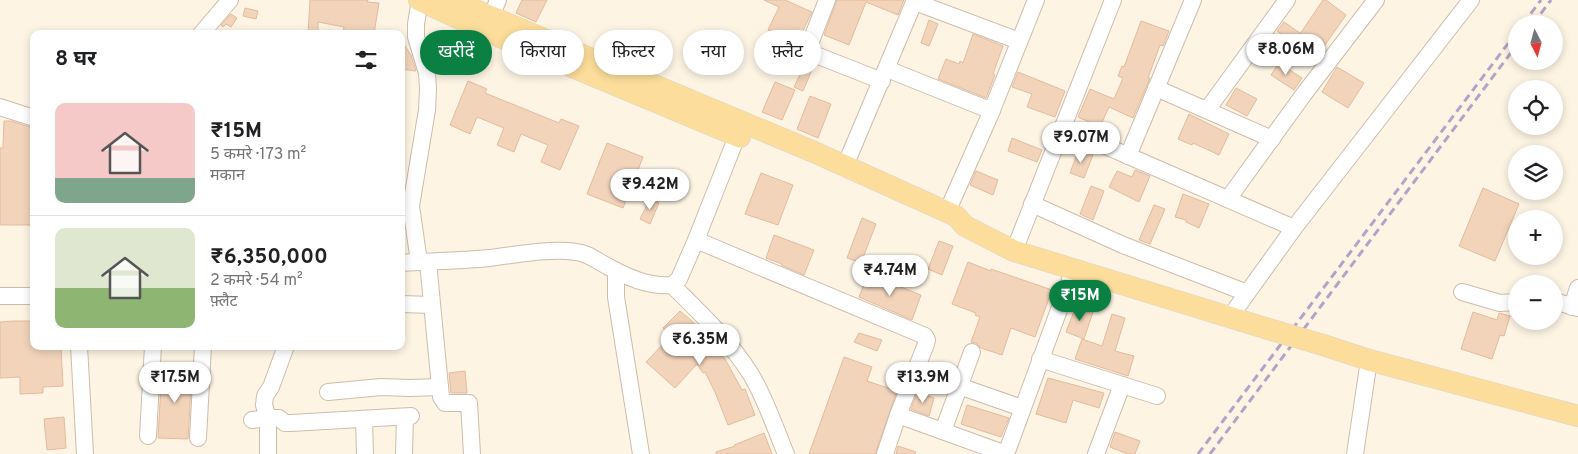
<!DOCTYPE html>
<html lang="hi">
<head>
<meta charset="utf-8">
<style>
  :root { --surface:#fff; --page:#f6f6f6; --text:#202124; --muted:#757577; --line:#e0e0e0; --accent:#0b8043 }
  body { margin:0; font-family:Overpass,"Noto Sans Devanagari",sans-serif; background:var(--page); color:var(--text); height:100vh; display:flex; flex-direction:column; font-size:19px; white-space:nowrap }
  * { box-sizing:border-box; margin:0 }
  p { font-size:16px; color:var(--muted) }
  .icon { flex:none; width:28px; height:28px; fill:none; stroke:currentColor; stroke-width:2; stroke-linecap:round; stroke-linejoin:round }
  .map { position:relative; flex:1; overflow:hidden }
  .panel { position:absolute; left:30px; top:30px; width:375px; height:320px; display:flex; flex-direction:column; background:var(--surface); border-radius:10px; box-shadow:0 2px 8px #0003 }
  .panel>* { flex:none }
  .top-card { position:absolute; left:420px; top:30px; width:475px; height:45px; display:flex; gap:10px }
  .needle { width:32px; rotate:174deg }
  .tools { position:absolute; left:1508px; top:15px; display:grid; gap:10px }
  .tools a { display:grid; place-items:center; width:55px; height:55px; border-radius:50%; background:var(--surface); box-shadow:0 2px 8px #0003; font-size:25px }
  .price { position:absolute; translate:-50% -42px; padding:0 11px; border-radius:18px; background:#fff; color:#222; font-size:16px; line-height:32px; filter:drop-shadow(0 1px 2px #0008) }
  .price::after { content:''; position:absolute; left:50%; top:30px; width:15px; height:11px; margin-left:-8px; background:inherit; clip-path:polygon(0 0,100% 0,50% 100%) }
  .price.current { background:var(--accent); color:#fff }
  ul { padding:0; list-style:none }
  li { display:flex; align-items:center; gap:15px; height:125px; padding:0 25px }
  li+li { border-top:1px solid var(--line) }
  li span { display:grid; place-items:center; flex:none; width:140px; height:100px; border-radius:10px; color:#555 }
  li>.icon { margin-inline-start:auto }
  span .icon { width:60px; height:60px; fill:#fffc; stroke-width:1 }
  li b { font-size:21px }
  h2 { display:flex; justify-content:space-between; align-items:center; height:60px; padding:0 25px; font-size:21px }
  .pill { padding:0 18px; border-radius:22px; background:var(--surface); box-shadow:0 2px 8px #0003; font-size:18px; line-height:45px }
  .pill.current { background:var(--accent); color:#fff }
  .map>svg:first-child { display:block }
  .building { fill:#f2d4bb; stroke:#e5bb9b }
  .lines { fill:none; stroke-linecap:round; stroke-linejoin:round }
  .minor-casing { stroke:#cebcaa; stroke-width:18 }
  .major-casing { stroke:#dbd4d0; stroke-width:22 }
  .minor { stroke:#fff; stroke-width:16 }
  .major { stroke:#fcdd9b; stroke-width:21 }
  .rail { stroke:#b7a2c6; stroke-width:3; stroke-dasharray:8 5; stroke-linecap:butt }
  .major-bridge-casing { stroke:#dbd4d0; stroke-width:22; stroke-linecap:butt }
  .major-bridge { stroke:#fcdd9b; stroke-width:21 }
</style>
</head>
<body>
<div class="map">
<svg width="1578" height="454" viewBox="0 0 1578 454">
  <rect width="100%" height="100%" fill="#fdf4e4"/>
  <g class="building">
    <polygon points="310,0 368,0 367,2 379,3 374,34 343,34 344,27 318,22 318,34 308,34"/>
    <polygon points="522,0 547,0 536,22 516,13"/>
    <polygon points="764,0 785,0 812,12 797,43 768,30 779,7"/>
    <polygon points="837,0 904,0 898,15 866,2 849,45 824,35"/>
    <polygon points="1323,0 1326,0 1346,15 1320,52 1298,37"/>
    <polygon points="245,8 258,11 256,19 243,16"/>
    <polygon points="231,14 237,18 231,27 226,24 223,27 221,25"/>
    <polygon points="929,20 938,24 929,46 921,43"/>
    <polygon points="1141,21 1169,31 1163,46 1160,45 1148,78 1150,78 1133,118 1109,107 1100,127 1078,117 1090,89 1114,99 1123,78 1118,76 1122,66 1124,67"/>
    <polygon points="1284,22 1300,33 1293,42 1277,31"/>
    <polygon points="973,34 1003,46 993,74 995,75 986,98 938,79 946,59 959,64 960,61 963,63"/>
    <polygon points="401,40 411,55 416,71 401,69"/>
    <polygon points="806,62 814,65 803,91 794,87"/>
    <polygon points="1279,63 1302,78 1294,90 1271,75"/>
    <polygon points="1337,67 1364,83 1348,108 1322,92"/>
    <polygon points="1018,72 1065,91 1055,117 1027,107 1032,94 1012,87"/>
    <polygon points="468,81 487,89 485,93 559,123 561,119 579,126 560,170 541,162 548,145 521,134 514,152 497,145 504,128 477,117 470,134 450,125"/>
    <polygon points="775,82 795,90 782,120 762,112"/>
    <polygon points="1236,88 1257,99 1247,116 1226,105"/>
    <polygon points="810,96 831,104 818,138 797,129"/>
    <polygon points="1189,114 1229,134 1219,155 1193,143 1192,145 1178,139"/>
    <polygon points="4,121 11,121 33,128 34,225 0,225 0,148 3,148"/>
    <polygon points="1012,138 1042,150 1037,162 1008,151"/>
    <polygon points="607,143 643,157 623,208 587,194"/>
    <polygon points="1079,149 1093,155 1084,178 1070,173"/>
    <polygon points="1135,170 1150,176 1139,202 1109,187 1117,171 1132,177"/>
    <polygon points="976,171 998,180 993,195 970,185"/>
    <polygon points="761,173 793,185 778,225 745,214"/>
    <polygon points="1091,186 1104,191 1093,220 1080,214"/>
    <polygon points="1483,188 1519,204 1495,261 1459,246"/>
    <polygon points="1183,194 1209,204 1199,228 1186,222 1186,220 1175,217"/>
    <polygon points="650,199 659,203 650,224 640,219"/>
    <polygon points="1154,205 1165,209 1150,244 1139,240"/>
    <polygon points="862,218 876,224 861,263 847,258"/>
    <polygon points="774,235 814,250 804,275 781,265 782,264 766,258"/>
    <polygon points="939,241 953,246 942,275 928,269"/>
    <polygon points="968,262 991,271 991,269 1052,290 1035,337 1011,328 1002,355 981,348 976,343 971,342 980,317 975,315 976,313 952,304"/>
    <polygon points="868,274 921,295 912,320 859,297"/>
    <polygon points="1076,306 1093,312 1084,339 1066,332"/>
    <polygon points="680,311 693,322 725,359 742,390 745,389 755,415 728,425 715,392 705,372 703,373 697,364 675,388 646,362 671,336 663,328"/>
    <polygon points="1473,312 1497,320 1499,313 1510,316 1504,336 1500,335 1492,359 1461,349"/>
    <polygon points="1112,314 1125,318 1115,351 1134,356 1128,376 1075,359 1082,339 1102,346"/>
    <polygon points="13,321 34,321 34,346 61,346 63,386 43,387 43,393 20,394 20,377 0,378 0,322"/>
    <polygon points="859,333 882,340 877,351 854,342"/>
    <polygon points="844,357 872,367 867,381 897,391 875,454 809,454"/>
    <polygon points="162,368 192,369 188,439 158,438"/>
    <polygon points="465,371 467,393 451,393 449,373"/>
    <polygon points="1048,378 1104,393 1099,408 1073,400 1066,423 1036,414"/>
    <polygon points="917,393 934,398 929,416 911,409"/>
    <polygon points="967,405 1009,418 1001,437 961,424"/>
    <polygon points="64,417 66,448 47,450 44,419"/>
    <polygon points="1115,432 1140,441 1135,454 1128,454 1110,447"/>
    <polygon points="764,433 772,454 716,454 716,452 735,446 734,445"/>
    <polygon points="898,446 916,452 915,454 896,454"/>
  </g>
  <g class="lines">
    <g class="minor-casing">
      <g id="minor">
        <path d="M827 0 811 41C810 48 811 51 816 55L882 81"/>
        <polyline points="915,2 1019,41"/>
        <polyline points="491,17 498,0"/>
        <polyline points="201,34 230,0"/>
        <polyline points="887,69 992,111"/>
        <polyline points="1156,88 1272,139"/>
        <polyline points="0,107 34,118"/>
        <polyline points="1207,110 1287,0"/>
        <polyline points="1062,127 1294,228"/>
        <polyline points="1128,156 1193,0"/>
        <polyline points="845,166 915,0"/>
        <polyline points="1228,199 1304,94 1376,0"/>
        <polyline points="1032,204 1123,245 1247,293"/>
        <polyline points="947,212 990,115 1036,0"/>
        <polyline points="696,240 925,336 927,340 926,344 898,415 885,454"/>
        <polyline points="1014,251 1113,0"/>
        <polyline points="419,262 411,206 427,110 428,89 427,73 416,37 416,24 420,0"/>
        <polyline points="428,262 441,397 445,403 469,403 472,454"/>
        <path d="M401 263C430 261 460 261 489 258 516 255 549 248 576 252 588 253 597 261 607 266 627 277 648 287 672 285L679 279 696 240 741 126"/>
        <polyline points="616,271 616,297 641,454"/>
        <path d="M672 285C700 313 729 340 750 373 765 397 775 428 786 454"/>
        <polyline points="1462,292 1500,303 1516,302"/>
        <polyline points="0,296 34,296"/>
        <polyline points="1554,301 1578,308"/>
        <polyline points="401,304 432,305"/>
        <polyline points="1572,307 1578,288"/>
        <polyline points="1230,317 1294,228 1471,0"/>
        <polyline points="79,346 85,454"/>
        <polyline points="1040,359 1157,396"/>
        <polyline points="959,386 1022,408"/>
        <polyline points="328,392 381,387 410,388 440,387"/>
        <polyline points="898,415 1006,454"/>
        <polyline points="364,419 365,454"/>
        <polyline points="252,420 268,418 264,405 265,396 271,387 286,346"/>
        <polyline points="943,431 972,352"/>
        <polyline points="148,436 153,346"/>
        <polyline points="198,438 203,346"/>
        <polyline points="268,454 268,418 279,418 285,423 291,423 411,416"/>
        <polyline points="404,454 405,417"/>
        <polyline points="1006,454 1074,269"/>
        <polyline points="1096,454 1122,385"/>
        <polyline points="1355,454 1369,360"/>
      </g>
    </g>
    <g class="major-casing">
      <g id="major">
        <polyline points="419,0 486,31 740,137"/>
        <polyline points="451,0 814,152 956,216 965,226 1014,251 1265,328"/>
        <polyline points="1320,344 1369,360 1578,416"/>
      </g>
    </g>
    <use href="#minor" class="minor"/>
    <use href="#major" class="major"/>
    <g class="rail">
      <polyline points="1523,24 1541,0"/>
      <polyline points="1533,24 1551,0"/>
      <polyline points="1198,454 1516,33"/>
      <polyline points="1210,454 1516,46"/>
    </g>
    <g class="major-bridge-casing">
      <polyline id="major-bridge" points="1265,328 1320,344"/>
    </g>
    <use href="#major-bridge" class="major-bridge"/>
  </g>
</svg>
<div class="tools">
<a><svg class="needle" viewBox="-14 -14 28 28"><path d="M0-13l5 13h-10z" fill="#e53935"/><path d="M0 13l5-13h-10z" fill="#757577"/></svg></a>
<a><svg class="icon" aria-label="locate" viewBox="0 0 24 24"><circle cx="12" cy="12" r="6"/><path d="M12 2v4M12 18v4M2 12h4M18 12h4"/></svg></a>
<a><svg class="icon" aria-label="layers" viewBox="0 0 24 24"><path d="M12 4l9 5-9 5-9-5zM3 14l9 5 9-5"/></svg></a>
<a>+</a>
<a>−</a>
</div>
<b class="price" style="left:1286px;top:76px">₹8.06M</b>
<b class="price" style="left:1081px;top:164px">₹9.07M</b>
<b class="price" style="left:650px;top:211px">₹9.42M</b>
<b class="price" style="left:890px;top:297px">₹4.74M</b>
<b class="price current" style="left:1080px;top:322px">₹15M</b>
<b class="price" style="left:700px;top:366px">₹6.35M</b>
<b class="price" style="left:175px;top:404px">₹17.5M</b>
<b class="price" style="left:923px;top:404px">₹13.9M</b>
<div class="top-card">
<a class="pill current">खरीदें</a>
<a class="pill">किराया</a>
<a class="pill">फ़िल्टर</a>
<a class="pill">नया</a>
<a class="pill">फ़्लैट</a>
</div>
<section class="panel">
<h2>8 घर<svg class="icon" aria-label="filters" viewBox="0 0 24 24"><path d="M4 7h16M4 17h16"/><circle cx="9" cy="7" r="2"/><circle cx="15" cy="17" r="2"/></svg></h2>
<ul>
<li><span style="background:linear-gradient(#f6c9c9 75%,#7fa58c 0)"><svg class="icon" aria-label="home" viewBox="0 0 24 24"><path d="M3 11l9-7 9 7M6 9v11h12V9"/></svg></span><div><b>₹15M</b><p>5 कमरे · 173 m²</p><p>मकान</p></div></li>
<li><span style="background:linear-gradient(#dfe7d0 60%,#8fb573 0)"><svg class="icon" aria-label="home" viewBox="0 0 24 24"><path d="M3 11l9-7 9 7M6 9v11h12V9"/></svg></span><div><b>₹6,350,000</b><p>2 कमरे · 54 m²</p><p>फ़्लैट</p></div></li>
</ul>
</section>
</div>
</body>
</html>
